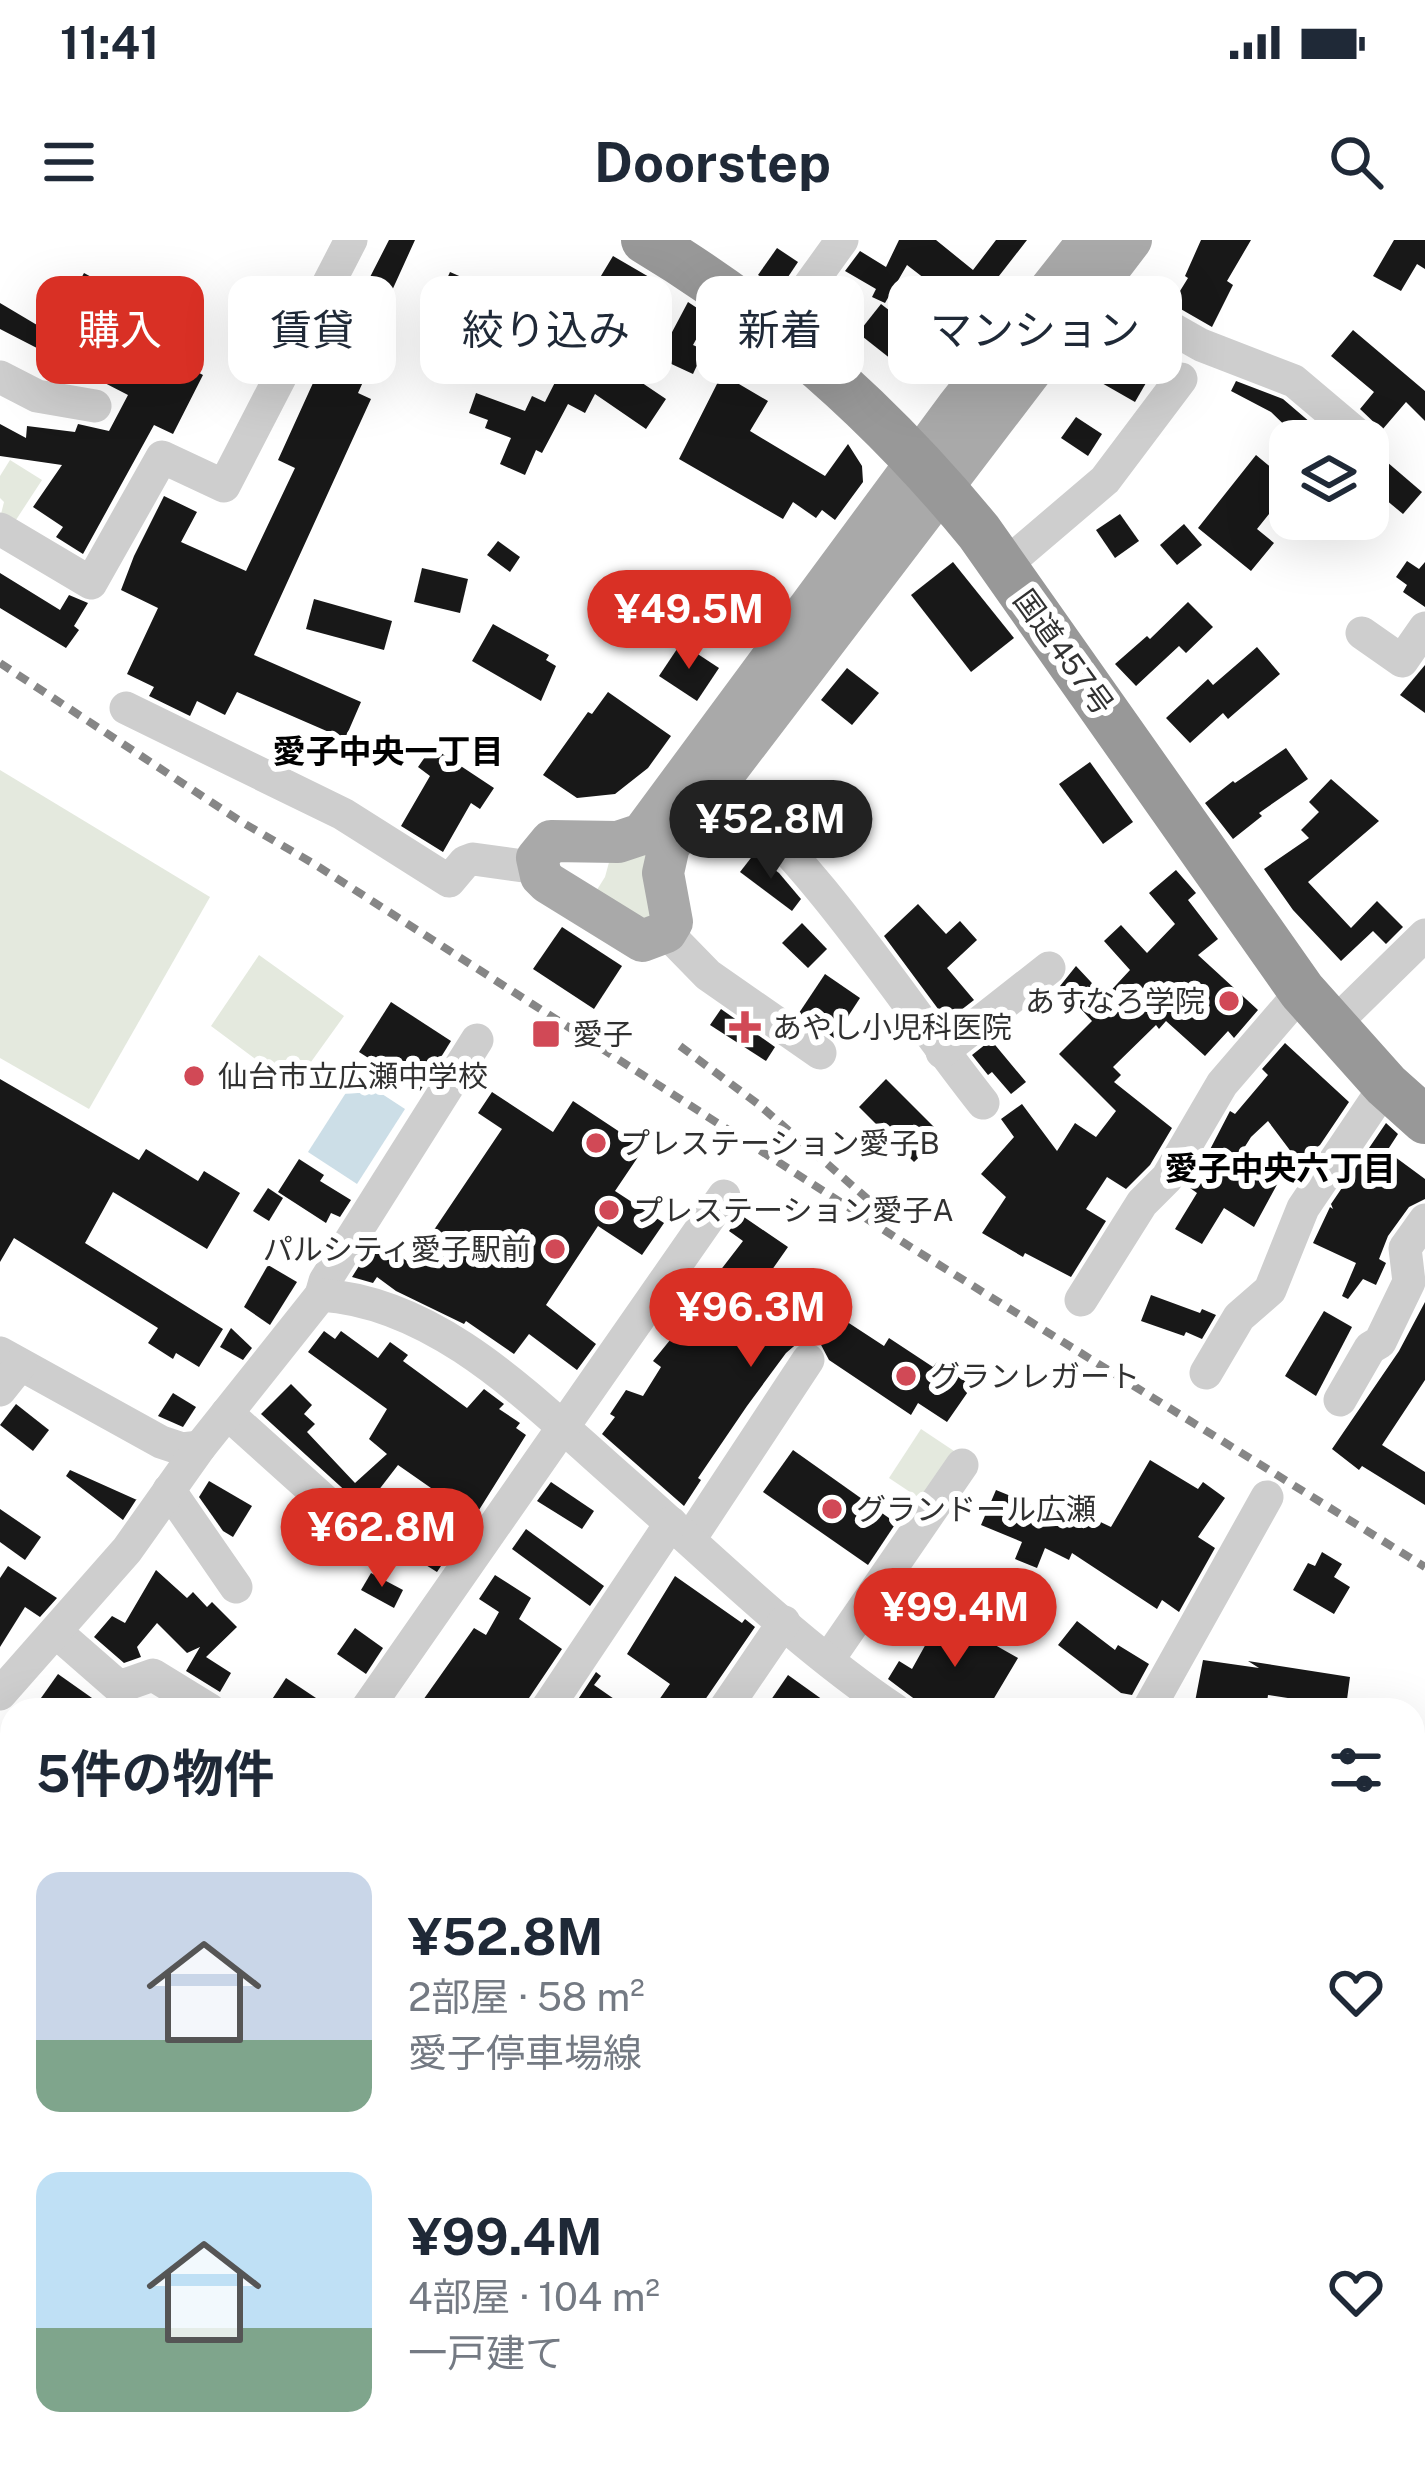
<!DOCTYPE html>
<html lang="ja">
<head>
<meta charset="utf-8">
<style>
  :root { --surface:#fff; --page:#f2f2f3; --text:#1f2937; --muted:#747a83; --accent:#d93025 }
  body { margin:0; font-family:"Public Sans","Noto Sans JP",sans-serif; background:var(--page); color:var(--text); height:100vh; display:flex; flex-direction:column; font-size:45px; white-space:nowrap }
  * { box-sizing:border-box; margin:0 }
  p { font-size:39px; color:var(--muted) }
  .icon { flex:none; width:66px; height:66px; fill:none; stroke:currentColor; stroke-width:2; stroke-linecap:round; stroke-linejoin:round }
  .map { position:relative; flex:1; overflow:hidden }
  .sheet { position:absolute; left:0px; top:1458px; width:1425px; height:768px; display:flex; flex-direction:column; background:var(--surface); border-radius:36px 36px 0 0; box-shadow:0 12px 48px #0002 }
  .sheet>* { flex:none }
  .hud { position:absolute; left:36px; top:36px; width:1353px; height:108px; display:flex; gap:24px }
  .fabs { position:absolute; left:1269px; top:180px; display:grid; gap:24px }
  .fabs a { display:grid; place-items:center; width:120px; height:120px; border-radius:24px; background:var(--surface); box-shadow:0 12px 48px #0002; font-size:60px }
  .price { position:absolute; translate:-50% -102px; padding:0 27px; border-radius:42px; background:var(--accent); color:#fff; font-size:39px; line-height:78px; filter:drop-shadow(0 3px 6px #0008) }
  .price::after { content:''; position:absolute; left:50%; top:72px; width:36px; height:27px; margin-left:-18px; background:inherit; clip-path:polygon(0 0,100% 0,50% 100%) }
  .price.selected { background:#222; color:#fff }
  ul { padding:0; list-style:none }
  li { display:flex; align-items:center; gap:36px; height:300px; padding:0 36px }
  li span { display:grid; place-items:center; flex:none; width:336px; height:240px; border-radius:24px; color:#555 }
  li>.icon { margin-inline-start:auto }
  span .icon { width:144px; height:144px; fill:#fffc; stroke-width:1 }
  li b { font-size:51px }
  h2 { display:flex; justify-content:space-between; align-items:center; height:144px; padding:0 36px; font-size:51px }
  .chip { padding:0 42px; border-radius:24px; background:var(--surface); box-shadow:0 12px 48px #0002; font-size:42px; line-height:108px }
  .chip.selected { background:var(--accent); color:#fff }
  .status { display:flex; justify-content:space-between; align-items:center; height:84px; padding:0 60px; background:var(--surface); direction:ltr }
  .status svg { height:33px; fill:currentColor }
  header { display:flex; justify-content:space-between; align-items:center; height:156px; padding:0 36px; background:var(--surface); font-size:54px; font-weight:700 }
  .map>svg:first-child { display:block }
  .green { fill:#e4e9de }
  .water { fill:#ccdee7 }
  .building { fill:#181818 }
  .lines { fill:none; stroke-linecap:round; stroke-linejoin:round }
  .minor { stroke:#cecece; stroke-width:33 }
  .major { stroke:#a9a9a9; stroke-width:42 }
  .highway { stroke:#989898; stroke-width:48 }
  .rail { stroke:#868686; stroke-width:8; stroke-dasharray:12 9; stroke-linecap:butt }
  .poi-dot { fill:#d14956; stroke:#fff; stroke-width:4.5 }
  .labels { text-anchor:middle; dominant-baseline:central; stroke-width:12; stroke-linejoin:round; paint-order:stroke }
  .street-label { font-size:30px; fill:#313131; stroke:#fff }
  .poi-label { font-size:30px; fill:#313131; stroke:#fff; text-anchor:start }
  .neighbourhood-label { font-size:33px; font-weight:bold; fill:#000; stroke:#fff }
</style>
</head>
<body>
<div class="status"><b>11:41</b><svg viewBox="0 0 49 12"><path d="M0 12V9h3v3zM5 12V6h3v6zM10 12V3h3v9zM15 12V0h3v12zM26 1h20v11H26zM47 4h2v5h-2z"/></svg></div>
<header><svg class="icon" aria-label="menu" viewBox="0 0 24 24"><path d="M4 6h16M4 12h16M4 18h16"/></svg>Doorstep<svg class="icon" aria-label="search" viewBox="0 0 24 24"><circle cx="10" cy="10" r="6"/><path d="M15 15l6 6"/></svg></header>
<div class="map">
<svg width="1425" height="2226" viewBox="0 0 1425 2226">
  <rect width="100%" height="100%" fill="#fff"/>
  <g class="green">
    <polygon points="10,220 42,240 12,286 0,278 4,262 0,258 0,236"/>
    <polygon points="0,530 210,657 89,869 0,818"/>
    <polygon points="646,606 655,670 645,682 595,653 605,637 611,615"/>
    <polygon points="259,715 344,776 293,847 211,786"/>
    <polygon points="921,1189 960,1215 928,1264 889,1238"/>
  </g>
  <polygon class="water" points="356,837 405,869 357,944 308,912"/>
  <g class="building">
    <polygon points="389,0 415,0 375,88 385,93 358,153 371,159 254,415 361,462 345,499 237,452 225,475 197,461 190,476 149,456 154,447 127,434 158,368 121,350 134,316 164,256 197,272 181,302 246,331 295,228 278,220 328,110 320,106 336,75 348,80"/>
    <polygon points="899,0 936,0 973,30 996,0 1027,0 992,45 999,50 977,79 907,25 885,63 872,57 876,49 845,31 860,11 886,27"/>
    <polygon points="1201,0 1251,0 1227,41 1233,45 1212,87 1172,64 1188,38 1185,36"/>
    <polygon points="1394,0 1425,0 1425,29 1417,24 1401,51 1373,36"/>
    <polygon points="777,8 798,22 780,49 758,35"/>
    <polygon points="613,16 656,41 634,77 671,94 688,62 709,76 693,105 704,110 693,134 585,84 587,79 578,74"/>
    <polygon points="450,32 473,42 476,36 502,48 486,83 437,61"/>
    <polygon points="84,33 97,40 99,36 143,61 124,94 203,135 173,194 154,185 83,314 56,297 63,287 33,267 62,225 0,216 0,184 26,198 27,186 75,192 78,184 109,191 128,155 0,89 0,63 37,85 44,71 59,79"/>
    <polygon points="881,64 938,108 915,138 858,93"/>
    <polygon points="480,84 514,101 498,136 464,121"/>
    <polygon points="1353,90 1425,151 1425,181 1406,162 1382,190 1360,169 1374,152 1331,116"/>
    <polygon points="577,99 666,159 646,189 595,154 585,173 568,164 542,213 536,210 525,235 500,224 511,198 485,188 488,180 469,173 476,153 525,171 532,156 545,162"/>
    <polygon points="1108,112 1150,136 1135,162 1093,138"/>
    <polygon points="722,134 768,161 750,191 825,236 848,204 862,226 863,242 835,280 822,270 816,278 793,262 783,279 679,219"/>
    <polygon points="1236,141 1283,159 1332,201 1301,201 1271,172 1231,151"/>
    <polygon points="1076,177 1102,194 1088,216 1061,198"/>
    <polygon points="1256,215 1290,243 1290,248 1257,289 1274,303 1251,331 1198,288"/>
    <polygon points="1380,216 1422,252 1403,274 1368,245 1368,221"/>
    <polygon points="1120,274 1139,301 1115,318 1096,290"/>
    <polygon points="1184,284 1202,305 1177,325 1160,305"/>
    <polygon points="498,301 520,317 510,332 487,315"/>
    <polygon points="1407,321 1419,329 1425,322 1425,367 1403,352 1407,345 1396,337"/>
    <polygon points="953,322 1014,398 971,432 911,355"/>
    <polygon points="422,328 468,339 460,373 414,362"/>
    <polygon points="0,333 60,370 69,355 88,363 74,386 79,390 66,408 0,368"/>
    <polygon points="744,352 763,366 749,383 730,370"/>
    <polygon points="314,359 392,381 384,410 306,389"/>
    <polygon points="1188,362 1213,387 1186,413 1179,406 1136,446 1115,424 1147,396 1150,399"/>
    <polygon points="493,384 549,415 546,420 556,426 541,461 472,421"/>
    <polygon points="681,403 719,428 697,461 659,436"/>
    <polygon points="1257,407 1280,434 1228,479 1223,473 1190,503 1166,478 1208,439 1213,445"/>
    <polygon points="1425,425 1425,473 1400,455"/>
    <polygon points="847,428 879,453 852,485 821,460"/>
    <polygon points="608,452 671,496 648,528 615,554 577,558 543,535 588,472 592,474"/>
    <polygon points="432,507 494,548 480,569 471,563 443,612 401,586 430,536 418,527"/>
    <polygon points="1286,508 1308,539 1259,573 1262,576 1233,599 1205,563 1233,541 1235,543"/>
    <polygon points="1090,522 1133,582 1103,604 1059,544"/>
    <polygon points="1331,539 1379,581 1308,642 1351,688 1377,661 1403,687 1386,704 1373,691 1341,721 1293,670 1264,629 1309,598 1301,590 1319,572 1309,562"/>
    <polygon points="799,544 825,575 801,594 773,565"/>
    <polygon points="754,614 779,633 801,659 792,671 740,632"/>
    <polygon points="1176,630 1196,653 1188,660 1218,699 1198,715 1258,770 1234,798 1228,791 1205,816 1166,781 1159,789 1156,785 1113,827 1121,835 1114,842 1172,888 1150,925 1126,949 1107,937 1086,969 1106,981 1071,1037 1025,1013 1023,1017 982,993 1006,957 981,934 1014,897 1001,879 1022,864 1057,911 1075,883 1096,897 1116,871 1059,814 1092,781 1060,746 1076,726 1105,757 1130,730 1104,701 1121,685 1147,713 1175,684 1149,653"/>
    <polygon points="918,664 946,694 960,681 977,700 947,728 974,760 947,781 884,696"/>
    <polygon points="802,683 827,709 808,728 782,703"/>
    <polygon points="562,687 622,726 594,769 533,729"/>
    <polygon points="825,734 860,758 834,798 799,773"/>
    <polygon points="391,762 451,801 420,851 359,812"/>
    <polygon points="721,769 775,807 766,821 710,785"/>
    <polygon points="991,800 1026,842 1011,854 992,832 988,835 972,815"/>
    <polygon points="1285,803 1349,862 1320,905 1298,921 1268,881 1251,897 1239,916 1280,939 1254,987 1224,968 1202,1004 1175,989 1197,953 1190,948 1230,871 1235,874 1268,835 1262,829"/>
    <polygon points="0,839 139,920 146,909 198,941 204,931 240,953 207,1009 113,952 85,1003 223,1089 199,1127 176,1113 173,1119 148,1103 158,1088 14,998 0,1022"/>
    <polygon points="886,839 942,895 914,922 859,867"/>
    <polygon points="492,852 553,892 573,861 644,908 615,951 664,983 642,1015 598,986 546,1065 596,1104 577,1130 529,1094 514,1114 466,1081 464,1084 396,1051 377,1037 373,1043 352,1037 376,999 411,1024 502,889 478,873"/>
    <polygon points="1386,883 1398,894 1387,911 1425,939 1425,959 1409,967 1388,996 1379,1019 1386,1023 1376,1045 1363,1039 1348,1059 1342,1056 1356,1023 1313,1003 1330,967 1333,969 1331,964"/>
    <polygon points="299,919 324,935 320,941 351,960 340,977 331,973 326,983 278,952"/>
    <polygon points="268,948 283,958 269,981 253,971"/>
    <polygon points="741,975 788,1007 753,1057 819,1092 832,1072 884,1106 889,1098 933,1127 937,1122 972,1146 947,1182 918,1163 911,1175 829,1120 820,1103 800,1101 786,1113 747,1166 698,1238 701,1240 684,1266 602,1194 615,1177 610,1174 626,1150 643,1156 661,1127 653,1121 709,1052 706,1049 743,1001 729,991"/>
    <polygon points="268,1025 297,1042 270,1085 244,1067"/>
    <polygon points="1151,1055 1200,1073 1202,1069 1216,1075 1202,1099 1186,1092 1184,1096 1141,1081"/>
    <polygon points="1425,1062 1425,1140 1382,1205 1425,1232 1425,1265 1362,1226 1359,1230 1332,1209 1399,1111"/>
    <polygon points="1324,1071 1352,1087 1316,1156 1285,1136"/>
    <polygon points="231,1088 252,1108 243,1120 220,1107"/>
    <polygon points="324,1091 335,1099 341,1091 378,1118 390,1102 408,1115 403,1121 467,1168 484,1149 504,1164 499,1169 520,1183 516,1188 526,1195 474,1278 398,1225 378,1251 412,1290 416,1285 453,1308 437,1332 381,1297 367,1309 349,1289 359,1280 351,1256 261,1174 291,1144 312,1165 304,1174 315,1184 307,1192 355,1243 387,1214 369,1199 387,1169 308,1112"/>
    <polygon points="173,1153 196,1167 183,1187 158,1176"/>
    <polygon points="16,1164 49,1190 33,1211 0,1185"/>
    <polygon points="793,1210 896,1283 868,1325 763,1252"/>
    <polygon points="1150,1220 1198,1249 1203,1242 1225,1258 1198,1297 1215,1308 1179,1372 1162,1360 1157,1369 1072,1313 1069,1320 1045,1308 1037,1328 1015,1319 1022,1302 981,1285 996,1250 1042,1269 1048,1257 1111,1287"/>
    <polygon points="70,1230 137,1260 136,1260 123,1280 66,1236"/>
    <polygon points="209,1241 252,1266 233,1297 223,1291 199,1257"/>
    <polygon points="551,1242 594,1271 582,1289 537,1261"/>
    <polygon points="0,1269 41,1297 25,1320 0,1302"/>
    <polygon points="526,1289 604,1346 590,1366 512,1309"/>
    <polygon points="1322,1312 1342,1324 1334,1337 1350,1347 1334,1374 1293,1350 1308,1323 1315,1326"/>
    <polygon points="8,1326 57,1358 40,1377 25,1367 0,1407 0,1338"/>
    <polygon points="156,1330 187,1358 193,1352 207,1367 212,1362 237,1387 206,1417 231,1433 220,1452 186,1431 200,1407 187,1413 157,1383 137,1407 141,1417 124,1423 94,1397 112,1376 125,1383"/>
    <polygon points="371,1333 403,1350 394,1368 361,1350"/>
    <polygon points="495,1335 531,1358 519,1379 562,1409 529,1458 525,1470 416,1470 474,1388 486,1395 499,1372 479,1359"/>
    <polygon points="675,1336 742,1383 745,1379 755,1387 698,1470 652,1470 670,1444 627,1414"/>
    <polygon points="942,1375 1018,1418 987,1470 929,1470 888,1439 899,1421 912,1429"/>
    <polygon points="1077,1381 1115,1410 1118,1405 1149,1424 1132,1455 1121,1453 1058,1405"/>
    <polygon points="355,1388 383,1408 366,1434 337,1414"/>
    <polygon points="1203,1420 1259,1428 1248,1421 1350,1437 1346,1467 1268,1455 1266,1470 1194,1467"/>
    <polygon points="596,1432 601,1436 594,1445 630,1470 571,1470"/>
    <polygon points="58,1434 109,1470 58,1470 41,1458"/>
    <polygon points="788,1435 837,1470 764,1470"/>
    <polygon points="286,1438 334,1470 265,1470"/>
  </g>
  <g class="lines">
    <g class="minor">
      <polyline points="1097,46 1201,105 1294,141 1365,201"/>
      <polyline points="778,89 842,0"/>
      <polyline points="0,137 37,156 95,166"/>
      <polyline points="0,289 91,343 162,217 224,246 351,0"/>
      <polyline points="1003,327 1105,240 1181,139"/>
      <polyline points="1362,393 1402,421 1425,388"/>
      <polyline points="126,468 343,574 449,641 465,622 473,619 538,628"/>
      <path d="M718 542C824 634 897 754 983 863"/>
      <polyline points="666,692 708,735 820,813"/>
      <polyline points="1331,787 1425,695"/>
      <polyline points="942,812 1049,728"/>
      <polyline points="321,1055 325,1041 477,800"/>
      <polyline points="1081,1060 1142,963 1167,938 1222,844 1302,751"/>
      <polyline points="0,1113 161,1202 182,1209 200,1207"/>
      <polyline points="1206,1133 1239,1077 1270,1050 1303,968 1386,845"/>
      <polyline points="0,1150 20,1125"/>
      <polyline points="1340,1160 1370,1108 1380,1102 1409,1042 1405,1008 1425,980"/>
      <polyline points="227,1173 336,1271"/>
      <polyline points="169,1250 236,1347"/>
      <polyline points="690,1299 808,1120"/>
      <polyline points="56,1392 119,1447 153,1435 210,1470"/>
      <polyline points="828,1420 962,1225"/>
      <path d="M0 1454 127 1310 200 1207 321 1055C441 1063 535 1164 621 1239 710 1317 797 1404 895 1470"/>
      <polyline points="366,1470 724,956"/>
      <polyline points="546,1470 671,1283"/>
      <polyline points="724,1470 784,1382"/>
      <polyline points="1148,1470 1267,1257"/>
      <polyline points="0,1512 12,1518"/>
      <polyline points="1413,1724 1425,1731"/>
      <polyline points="1413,1770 1425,1752"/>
      <polyline points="0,1878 12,1861"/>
      <polyline points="0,2000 12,1982"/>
      <polyline points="1413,2032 1425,2014"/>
      <polyline points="257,2214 273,2226"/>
      <polyline points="617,2214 634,2226"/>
      <polyline points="843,2214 860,2226"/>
      <polyline points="1127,2214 1144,2226"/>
      <polyline points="1171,2214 1189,2226"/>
      <polyline points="394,2226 398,2222"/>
      <polyline points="563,2226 572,2214"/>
      <polyline points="794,2226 803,2214"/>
      <polyline points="1008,2226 1016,2214"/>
      <polyline points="1286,2226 1294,2214"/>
    </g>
    <polyline class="major" points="1089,0 958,166 642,594 618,602 551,601 537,618 541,636 548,643 642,701 666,692 672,682 663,633 669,606 1131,0"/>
    <path class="highway" d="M645 0C774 77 884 176 979 292L1302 751 1386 845 1425 880"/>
    <g class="rail">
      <polyline points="0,423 240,581 316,625 912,1008 1425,1327"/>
      <polyline points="680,806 758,864 877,967"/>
    </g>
  </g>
  <g class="poi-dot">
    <circle cx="1229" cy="761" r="12"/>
    <path d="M739 769h12v12h12v12h-12v12h-12v-12h-12v-12h12z"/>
    <rect x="531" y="779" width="30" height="30" rx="6"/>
    <circle cx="194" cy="836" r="12"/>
    <circle cx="596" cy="903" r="12"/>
    <circle cx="609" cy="970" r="12"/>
    <circle cx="555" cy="1009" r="12"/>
    <circle cx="906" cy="1136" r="12"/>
    <circle cx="832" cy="1269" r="12"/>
  </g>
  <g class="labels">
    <g class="street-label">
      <text transform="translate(1064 412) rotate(54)">国道457号</text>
    </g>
    <g class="poi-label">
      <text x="1205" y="761" text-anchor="end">あすなろ学院</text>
      <text x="772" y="787">あやし小児科医院</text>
      <text x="573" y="794">愛子</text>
      <text x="218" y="836">仙台市立広瀬中学校</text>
      <text x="620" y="903">プレステーション愛子B</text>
      <text x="633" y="970">プレステーション愛子A</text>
      <text x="531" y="1009" text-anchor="end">パルシティ愛子駅前</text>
      <text x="930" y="1136">グランレガート</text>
      <text x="856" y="1269">グランドール広瀬</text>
    </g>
    <g class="neighbourhood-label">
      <text x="388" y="511">愛子中央一丁目</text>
      <text x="1280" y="928">愛子中央六丁目</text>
    </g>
  </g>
</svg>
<div class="fabs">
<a><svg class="icon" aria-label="layers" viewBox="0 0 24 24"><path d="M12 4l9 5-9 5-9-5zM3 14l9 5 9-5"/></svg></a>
</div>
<b class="price" style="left:689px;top:432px">¥49.5M</b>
<b class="price selected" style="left:771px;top:642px">¥52.8M</b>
<b class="price" style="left:751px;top:1130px">¥96.3M</b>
<b class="price" style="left:382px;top:1350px">¥62.8M</b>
<b class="price" style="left:955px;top:1430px">¥99.4M</b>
<div class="hud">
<a class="chip selected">購入</a>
<a class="chip">賃貸</a>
<a class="chip">絞り込み</a>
<a class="chip">新着</a>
<a class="chip">マンション</a>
</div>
<section class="sheet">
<h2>5件の物件<svg class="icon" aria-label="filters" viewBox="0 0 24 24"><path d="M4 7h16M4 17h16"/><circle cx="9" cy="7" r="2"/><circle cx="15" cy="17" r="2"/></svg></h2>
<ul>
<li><span style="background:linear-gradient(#c9d6e8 70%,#7fa58c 0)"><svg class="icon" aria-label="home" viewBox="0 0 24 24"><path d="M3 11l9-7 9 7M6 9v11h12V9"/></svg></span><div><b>¥52.8M</b><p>2部屋 · 58 m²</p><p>愛子停車場線</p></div><svg class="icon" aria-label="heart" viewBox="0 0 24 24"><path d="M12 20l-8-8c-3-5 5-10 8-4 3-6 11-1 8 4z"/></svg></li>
<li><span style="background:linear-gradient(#bfe0f5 65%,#7fa58c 0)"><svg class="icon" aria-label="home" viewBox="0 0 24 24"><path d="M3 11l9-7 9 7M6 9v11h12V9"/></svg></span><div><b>¥99.4M</b><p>4部屋 · 104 m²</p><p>一戸建て</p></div><svg class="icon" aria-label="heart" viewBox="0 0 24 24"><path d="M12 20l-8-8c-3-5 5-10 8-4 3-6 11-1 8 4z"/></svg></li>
</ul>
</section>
</div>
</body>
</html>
